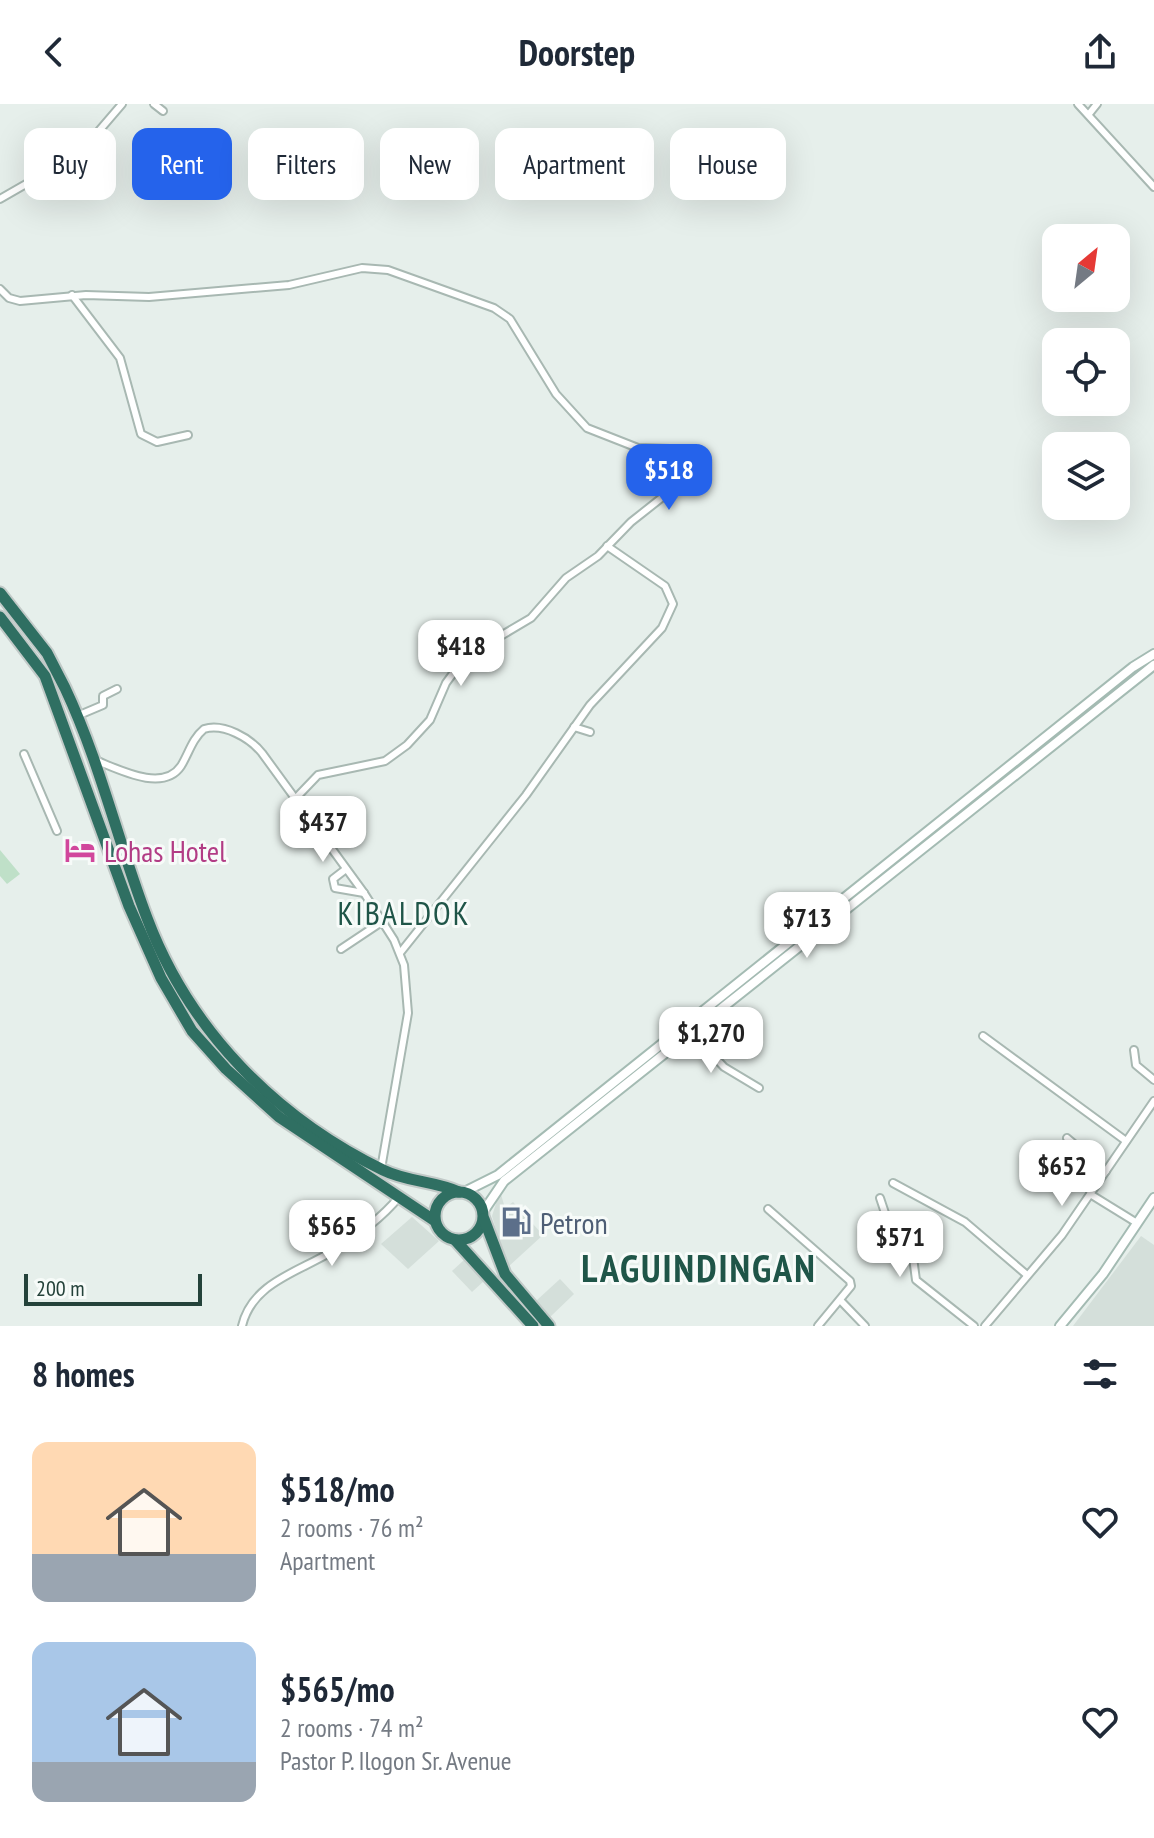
<!DOCTYPE html>
<html lang="en">
<head>
<meta charset="utf-8">
<style>
  :root { --surface:#fff; --page:#f6f6f7; --text:#1f2937; --muted:#747a83; --accent:#2563eb }
  body { margin:0; font-family:"PT Sans Narrow",sans-serif; background:var(--page); color:var(--text); height:100vh; display:flex; flex-direction:column; font-size:30px; white-space:nowrap }
  * { box-sizing:border-box; margin:0 }
  p { font-size:26px; color:var(--muted) }
  .icon { flex:none; width:44px; height:44px; fill:none; stroke:currentColor; stroke-width:2; stroke-linecap:round; stroke-linejoin:round }
  .map { position:relative; height:1222px; overflow:hidden }
  .details { display:flex; flex-direction:column; background:var(--surface); flex:1 }
  .details>* { flex:none }
  .hud { position:absolute; left:24px; top:24px; width:1106px; height:72px; display:flex; gap:16px }
  .needle { width:52px; rotate:29deg }
  .controls { position:absolute; left:1042px; top:120px; display:grid; gap:16px }
  .controls a { display:grid; place-items:center; width:88px; height:88px; border-radius:16px; background:var(--surface); box-shadow:0 8px 32px #0002; font-size:40px }
  .scale { position:absolute; left:24px; bottom:20px; width:178px; box-sizing:border-box; padding-left:8px; border:4px solid #24423a; border-top:0; font-size:22px; line-height:28px; white-space:nowrap; color:#24423a; -webkit-text-stroke:6px #f7fbf9; paint-order:stroke }
  .price { position:absolute; translate:-50% -68px; padding:0 18px; border-radius:16px; background:#fff; color:#222; font-size:26px; line-height:52px; filter:drop-shadow(0 2px 4px #0008) }
  .price::after { content:''; position:absolute; left:50%; top:48px; width:24px; height:18px; margin-left:-12px; background:inherit; clip-path:polygon(0 0,100% 0,50% 100%) }
  .price.on { background:var(--accent); color:#fff }
  ul { padding:0; list-style:none }
  li { display:flex; align-items:center; gap:24px; height:200px; padding:0 32px }
  li span { display:grid; place-items:center; flex:none; width:224px; height:160px; border-radius:16px; color:#555 }
  li>.icon { margin-inline-start:auto }
  span .icon { width:96px; height:96px; fill:#fffc; stroke-width:1 }
  li b { font-size:34px }
  h2 { display:flex; justify-content:space-between; align-items:center; height:96px; padding:0 32px; font-size:34px }
  .pill { padding:0 28px; border-radius:16px; background:var(--surface); box-shadow:0 8px 32px #0002; font-size:28px; line-height:72px }
  .pill.on { background:var(--accent); color:#fff }
  header { display:flex; justify-content:space-between; align-items:center; height:104px; padding:0 32px; background:var(--surface); font-size:36px; font-weight:700 }
  .map>svg:first-child { display:block }
  .built { fill:#d4dfda }
  .green { fill:#bfe0c8 }
  .lines { fill:none; stroke-linecap:round; stroke-linejoin:round }
  .street-casing { stroke:#a8b8b2; stroke-width:10 }
  .secondary-casing { stroke:#a4bbb3; stroke-width:12 }
  .highway-casing { stroke:#c2cac8; stroke-width:15 }
  .street { stroke:#fff; stroke-width:6 }
  .secondary { stroke:#fff; stroke-width:8 }
  .highway { stroke:#2f6f62; stroke-width:11 }
  .labels { text-anchor:middle; dominant-baseline:central; stroke-width:6; stroke-linejoin:round; paint-order:stroke }
  .hotel-label { font-size:30px; fill:#b23c85; stroke:#f7fbf9; text-anchor:start }
  .service-label { font-size:30px; fill:#4e5e75; stroke:#f7fbf9; text-anchor:start }
  .neighbourhood-label { font-size:32px; letter-spacing:2px; fill:#1f5548; stroke:#f7fbf9 }
  .district-label { font-size:38px; font-weight:bold; letter-spacing:2px; fill:#1f5548; stroke:#f7fbf9 }
</style>
</head>
<body>
<header><svg class="icon" aria-label="back" viewBox="0 0 24 24"><path d="M15 5l-7 7 7 7"/></svg>Doorstep<svg class="icon" aria-label="share" viewBox="0 0 24 24"><path d="M12 15V3M7 8l5-5 5 5M5 13v7h14v-7"/></svg></header>
<div class="map">
<svg width="1154" height="1222" viewBox="0 0 1154 1222">
  <rect width="100%" height="100%" fill="#e6efeb"/>
  <g class="built">
    <polygon points="500,1087 505,1104 513,1098 543,1131 507,1164 492,1112"/>
    <polygon points="412,1113 439,1137 408,1165 381,1140"/>
    <polygon points="1141,1132 1154,1141 1154,1222 1073,1222"/>
    <polygon points="464,1156 484,1177 472,1188 452,1167"/>
    <polygon points="560,1175 574,1190 550,1213 536,1197"/>
  </g>
  <polygon class="green" points="0,746 20,770 7,780 0,772"/>
  <g class="lines">
    <g class="street-casing">
      <g id="street">
        <polyline points="154,0 163,7"/>
        <polyline points="1078,0 1154,83"/>
        <polyline points="1089,10 1097,0"/>
        <polyline points="0,95 80,49 122,0"/>
        <polyline points="0,185 9,194 20,197 86,191 149,193 289,181 362,164 388,166 494,204 510,215 556,290 587,324 638,344 670,345 684,353 686,365 674,384 631,418 598,452 566,474 531,514 465,553 446,579 430,616 407,641 385,657 318,671 295,695"/>
        <polyline points="72,191 120,254 141,330 157,338 188,331"/>
        <polyline points="656,345 687,363"/>
        <polyline points="77,612 103,601 103,592 117,585"/>
        <polyline points="574,623 590,628"/>
        <polyline points="24,650 57,727"/>
        <path d="M95 656C118 665 163 689 181 662 189 649 192 635 204 625 224 619 250 634 262 649L364 789 394 836 404 861 408 909 381 1065"/>
        <polyline points="346,765 333,775 335,784 364,789"/>
        <polyline points="341,845 383,817"/>
        <polyline points="400,849 526,691 590,601 662,524 673,500 665,482 607,442"/>
        <polyline points="691,928 724,963 759,984"/>
        <polyline points="983,932 1126,1037"/>
        <polyline points="1134,946 1136,961 1154,976"/>
        <polyline points="1067,1034 1106,1067"/>
        <polyline points="893,1079 965,1118 1027,1171"/>
        <polyline points="1090,1090 1137,1119"/>
        <polyline points="880,1094 889,1121 912,1146 916,1176 974,1222"/>
        <polyline points="768,1105 850,1177 851,1182 818,1222"/>
        <polyline points="840,1196 865,1222"/>
        <path d="M242 1222C252 1179 298 1168 331 1148 356 1133 380 1116 399 1093"/>
        <polyline points="985,1222 1062,1131 1154,997"/>
      </g>
    </g>
    <g class="secondary-casing">
      <g id="secondary">
        <polyline points="464,1088 498,1071 1133,563 1154,550"/>
        <polyline points="483,1108 504,1077 1154,561"/>
        <polyline points="1060,1222 1103,1170 1154,1094"/>
      </g>
    </g>
    <g class="highway-casing">
      <g id="highway">
        <path d="M0 489 47 549 65 584C100 658 118 738 147 814 189 926 276 1014 383 1066 407 1078 435 1077 459 1088"/>
        <polyline points="0,513 45,572 129,802 161,874 192,927 226,965 279,1013 435,1117"/>
        <circle cx="459" cy="1112" r="24"/>
        <polyline points="484,1115 505,1170 549,1222"/>
        <polyline points="456,1137 533,1222"/>
      </g>
    </g>
    <use href="#street" class="street"/>
    <use href="#secondary" class="secondary"/>
    <use href="#highway" class="highway"/>
  </g>
  <defs>
    <g id="hotel-bare" transform="scale(2.4)"><path d="M-6-4.5h1.5V1H6V5H4.5V3h-9V5H-6ZM-4 0a1.8 1.8 0 1 1 3.6 0ZM.5 0V-2.5h3Q6-2.5 6 0Z" fill="#d1479c" stroke="#f7fbf9" stroke-width="2.5" paint-order="stroke"/></g>
    <g id="fuel-bare" transform="scale(2.4)"><path d="M-5.5-6h7V0h2V4h1.3V-2.5L3-4.5l.8-.8L6-3V5H2.5V1h-1V6h-7ZM-4.2-4.7v3.2H.2V-4.7Z" fill="#5c6f8a" stroke="#f7fbf9" stroke-width="2.5" paint-order="stroke"/></g>
  </defs>
  <g fill-rule="evenodd">
    <use href="#hotel-bare" x="80" y="746"/>
    <use href="#fuel-bare" x="516" y="1118"/>
  </g>
  <g class="labels">
    <g class="hotel-label">
      <text x="104" y="746">Lohas Hotel</text>
    </g>
    <g class="service-label">
      <text x="540" y="1118">Petron</text>
    </g>
    <g class="neighbourhood-label">
      <text x="404" y="809">KIBALDOK</text>
    </g>
    <g class="district-label">
      <text x="699" y="1163">LAGUINDINGAN</text>
    </g>
  </g>
</svg>
<div class="controls">
<a><svg class="needle" viewBox="-14 -14 28 28"><path d="M0-13l5 13h-10z" fill="#e53935"/><path d="M0 13l5-13h-10z" fill="#747a83"/></svg></a>
<a><svg class="icon" aria-label="locate" viewBox="0 0 24 24"><circle cx="12" cy="12" r="6"/><path d="M12 2v4M12 18v4M2 12h4M18 12h4"/></svg></a>
<a><svg class="icon" aria-label="layers" viewBox="0 0 24 24"><path d="M12 4l9 5-9 5-9-5zM3 14l9 5 9-5"/></svg></a>
</div>
<div class="scale">200 m</div>
<b class="price on" style="left:669px;top:408px">$518</b>
<b class="price" style="left:461px;top:584px">$418</b>
<b class="price" style="left:323px;top:760px">$437</b>
<b class="price" style="left:807px;top:856px">$713</b>
<b class="price" style="left:711px;top:971px">$1,270</b>
<b class="price" style="left:1062px;top:1104px">$652</b>
<b class="price" style="left:332px;top:1164px">$565</b>
<b class="price" style="left:900px;top:1175px">$571</b>
<div class="hud">
<a class="pill">Buy</a>
<a class="pill on">Rent</a>
<a class="pill">Filters</a>
<a class="pill">New</a>
<a class="pill">Apartment</a>
<a class="pill">House</a>
</div>
</div>
<section class="details">
<h2>8 homes<svg class="icon" aria-label="filters" viewBox="0 0 24 24"><path d="M4 7h16M4 17h16"/><circle cx="9" cy="7" r="2"/><circle cx="15" cy="17" r="2"/></svg></h2>
<ul>
<li><span style="background:linear-gradient(#ffd9b3 70%,#9aa5b1 0)"><svg class="icon" aria-label="home" viewBox="0 0 24 24"><path d="M3 11l9-7 9 7M6 9v11h12V9"/></svg></span><div><b>$518/mo</b><p>2 rooms · 76 m²</p><p>Apartment</p></div><svg class="icon" aria-label="heart" viewBox="0 0 24 24"><path d="M12 20l-8-8c-3-5 5-10 8-4 3-6 11-1 8 4z"/></svg></li>
<li><span style="background:linear-gradient(#a9c7e8 75%,#9aa5b1 0)"><svg class="icon" aria-label="home" viewBox="0 0 24 24"><path d="M3 11l9-7 9 7M6 9v11h12V9"/></svg></span><div><b>$565/mo</b><p>2 rooms · 74 m²</p><p>Pastor P. Ilogon Sr. Avenue</p></div><svg class="icon" aria-label="heart" viewBox="0 0 24 24"><path d="M12 20l-8-8c-3-5 5-10 8-4 3-6 11-1 8 4z"/></svg></li>
</ul>
</section>
</body>
</html>
